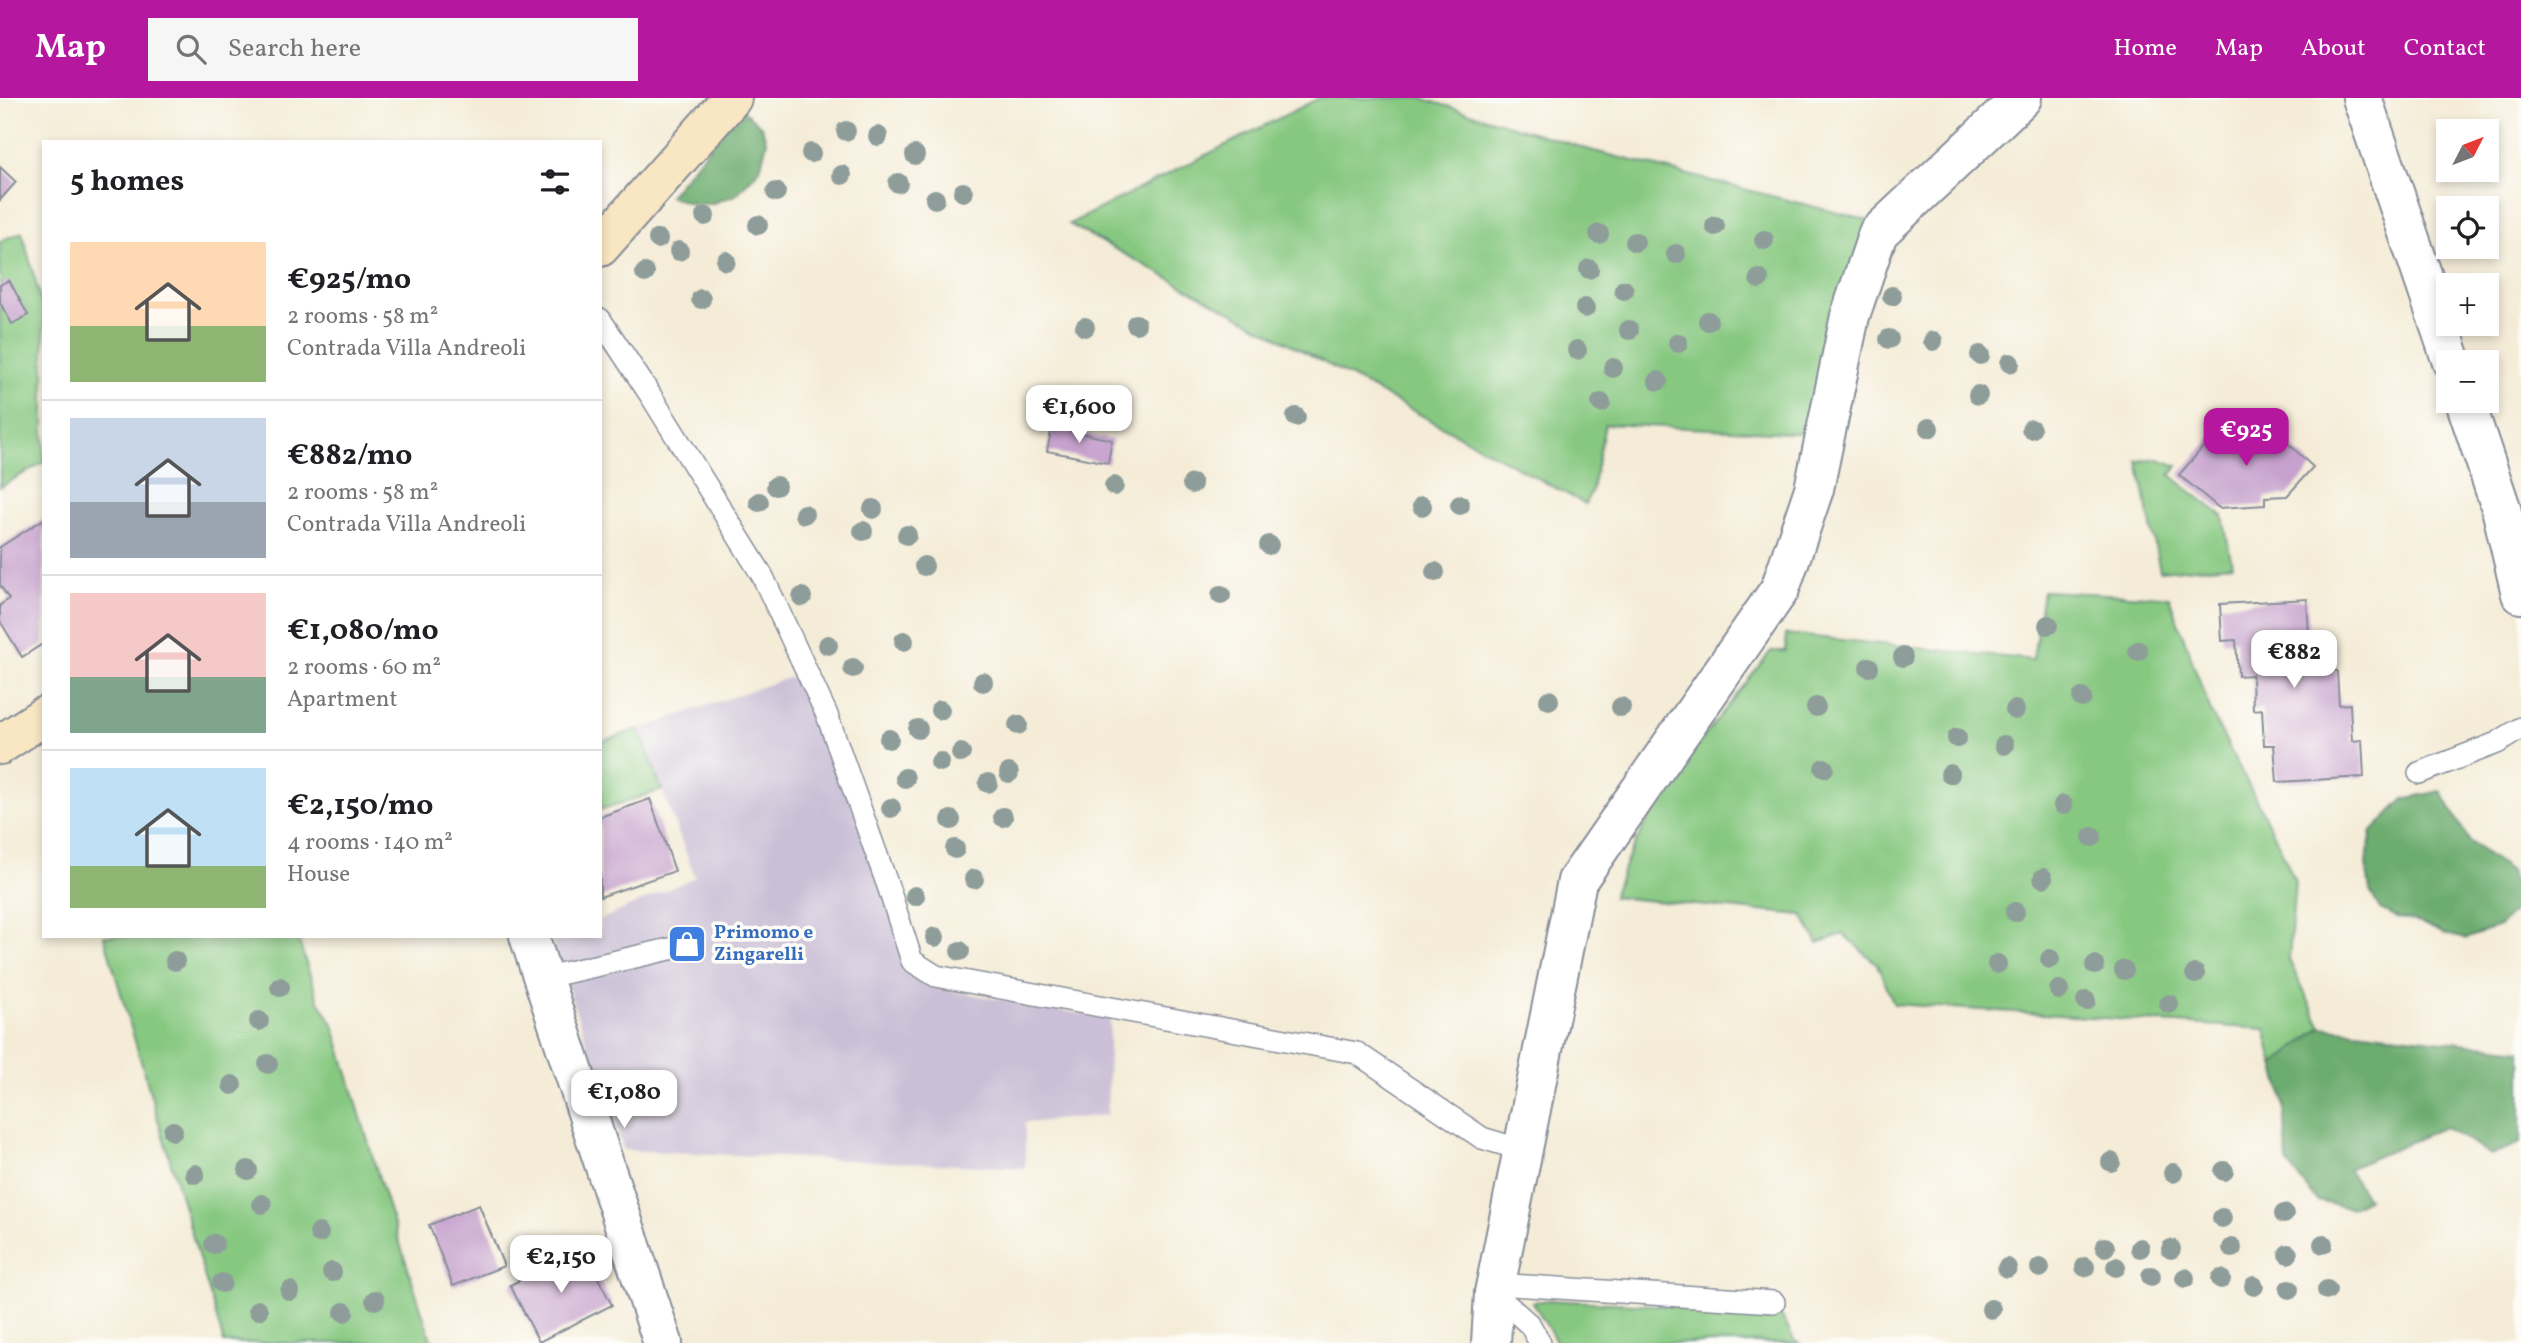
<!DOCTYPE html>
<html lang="en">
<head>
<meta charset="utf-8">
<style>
  :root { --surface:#fff; --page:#f6f6f6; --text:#202124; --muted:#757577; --line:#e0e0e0; --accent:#b5179e }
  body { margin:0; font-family:Vollkorn,serif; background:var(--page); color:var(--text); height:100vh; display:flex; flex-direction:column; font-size:26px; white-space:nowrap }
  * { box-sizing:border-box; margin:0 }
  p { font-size:23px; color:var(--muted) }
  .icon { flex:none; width:38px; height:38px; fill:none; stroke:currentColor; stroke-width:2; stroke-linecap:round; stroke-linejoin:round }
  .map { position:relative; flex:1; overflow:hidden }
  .panel { position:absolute; left:42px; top:42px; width:560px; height:798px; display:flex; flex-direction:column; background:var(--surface); border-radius:0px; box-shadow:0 4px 10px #0003 }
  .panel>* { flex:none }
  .needle { width:46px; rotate:48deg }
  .tools { position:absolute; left:2436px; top:21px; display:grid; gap:14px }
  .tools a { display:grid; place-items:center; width:63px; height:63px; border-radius:0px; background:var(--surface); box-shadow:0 4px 10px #0003; font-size:35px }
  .price { position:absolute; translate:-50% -60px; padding:0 16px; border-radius:14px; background:#fff; color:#222; font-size:23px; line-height:46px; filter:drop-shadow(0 2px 4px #0008) }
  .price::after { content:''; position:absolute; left:50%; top:42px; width:21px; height:16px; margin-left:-10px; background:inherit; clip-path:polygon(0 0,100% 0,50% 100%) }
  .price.active { background:var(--accent); color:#fff }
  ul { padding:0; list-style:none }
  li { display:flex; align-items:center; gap:21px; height:175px; padding:0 28px }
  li+li { border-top:2px solid var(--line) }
  li span { display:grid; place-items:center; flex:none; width:196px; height:140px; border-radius:0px; color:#555 }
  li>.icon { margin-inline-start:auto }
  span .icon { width:84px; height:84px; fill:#fffc; stroke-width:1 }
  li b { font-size:30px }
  h2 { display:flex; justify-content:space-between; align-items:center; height:84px; padding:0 28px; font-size:30px }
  header { display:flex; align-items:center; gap:42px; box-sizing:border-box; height:98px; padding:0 35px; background:var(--accent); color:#fff }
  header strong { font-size:33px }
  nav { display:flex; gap:38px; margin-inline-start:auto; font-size:24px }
  .search { width:490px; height:63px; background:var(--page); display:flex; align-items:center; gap:18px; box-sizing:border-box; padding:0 24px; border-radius:0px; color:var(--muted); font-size:26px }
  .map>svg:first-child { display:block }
  .industrial { fill:#cabfd6 }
  .green { fill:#86c880; stroke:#507c6f; stroke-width:2 }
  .forest { fill:#6cac6e; stroke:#446e66; stroke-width:2 }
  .building { fill:#c6a1cd }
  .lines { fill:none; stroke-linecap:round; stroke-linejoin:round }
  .service-casing { stroke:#888e9a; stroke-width:24 }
  .minor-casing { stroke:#888e9a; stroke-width:42 }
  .secondary-casing { stroke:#888e9a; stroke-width:42 }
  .service { stroke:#fff; stroke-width:21 }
  .minor { stroke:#fff; stroke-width:38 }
  .secondary { stroke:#f9e7c3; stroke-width:38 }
  .tree { fill:#8e9d9a }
  .labels { text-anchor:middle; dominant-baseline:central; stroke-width:7; stroke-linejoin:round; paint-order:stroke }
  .shop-label { font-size:19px; font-weight:bold; fill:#366cbe; stroke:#fdfcf7; text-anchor:start }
</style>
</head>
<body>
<header>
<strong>Map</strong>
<div class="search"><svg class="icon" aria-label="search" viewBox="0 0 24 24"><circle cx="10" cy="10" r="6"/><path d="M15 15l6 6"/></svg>Search here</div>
<nav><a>Home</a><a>Map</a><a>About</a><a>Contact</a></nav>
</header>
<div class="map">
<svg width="2521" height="1245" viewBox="0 0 2521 1245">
  <rect width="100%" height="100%" fill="#fdfcf7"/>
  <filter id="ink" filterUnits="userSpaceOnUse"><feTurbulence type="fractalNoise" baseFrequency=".0143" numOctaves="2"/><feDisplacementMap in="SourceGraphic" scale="14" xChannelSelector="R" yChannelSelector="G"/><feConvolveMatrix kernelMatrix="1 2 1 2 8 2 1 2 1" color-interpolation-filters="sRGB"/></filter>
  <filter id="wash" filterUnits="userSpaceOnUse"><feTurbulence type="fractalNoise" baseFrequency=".00686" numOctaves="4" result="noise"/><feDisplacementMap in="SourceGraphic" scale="28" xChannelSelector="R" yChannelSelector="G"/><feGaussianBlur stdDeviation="1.57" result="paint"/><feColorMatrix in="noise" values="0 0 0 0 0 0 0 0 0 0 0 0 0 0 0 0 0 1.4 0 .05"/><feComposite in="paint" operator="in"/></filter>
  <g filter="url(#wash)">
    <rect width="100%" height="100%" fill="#f4ecd7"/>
    <polygon class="industrial" points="799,566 916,873 952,893 1110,921 1107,1017 1025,1025 1025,1070 624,1052 552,844 565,838 600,838 600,822 695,779 639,631 793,578"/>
    <g class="green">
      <polygon points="1319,0 1421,0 1594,53 1882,126 1813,336 1605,326 1592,392 1585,406 1069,126"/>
      <polygon points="22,134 44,215 44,364 0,389 0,143"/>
      <polygon points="2159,361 2178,368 2170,377 2223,418 2232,467 2160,473 2138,363"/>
      <path d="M2043 493 2169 499 2212 617 2275 738 2295 783 2289 862 2321 929 2274 967 2265 931 1894 906 1877 866 1843 836 1818 845 1802 817 1613 799C1643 706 1712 629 1771 553H1785L1786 536 2033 562Z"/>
      <polygon points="639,631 662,692 600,712 600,644"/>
      <polygon points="104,838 297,838 318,901 333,926 379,1080 432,1245 224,1245"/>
      <polygon points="1549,1202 1779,1213 1794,1242 1799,1245 1557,1245 1533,1204"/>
    </g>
    <g class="forest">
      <polygon points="741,11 761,28 767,44 760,71 736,97 710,106 692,106 669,98"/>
      <polygon points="2441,693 2469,743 2510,773 2520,796 2513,814 2499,828 2466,841 2445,836 2421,825 2400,820 2380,811 2370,793 2366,766 2372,733 2404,701"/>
      <polygon points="2321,929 2521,952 2521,1045 2491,1057 2444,1029 2348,1071 2367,1101 2350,1110 2317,1103 2287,1064 2284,1002 2274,967"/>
    </g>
    <g id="blocks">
      <g class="building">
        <polygon points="0,69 16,84 0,102"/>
        <polygon points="9,182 28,217 12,226 0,205 0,187"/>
        <polygon points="2244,318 2263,337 2277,335 2313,369 2287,398 2265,399 2265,407 2219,410 2179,377 2212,339 2227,339"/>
        <polygon points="1052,329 1112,342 1108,365 1047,353"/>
        <polygon points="44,421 44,545 22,559 0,523 0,507 9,501 0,487 0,449"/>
        <polygon points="2307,501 2309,538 2326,537 2328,573 2337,573 2339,607 2350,606 2352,643 2362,642 2364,679 2277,684 2274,647 2264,647 2262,611 2253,612 2252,577 2238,578 2236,542 2222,543 2220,506"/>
        <polygon points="650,701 675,773 600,799 600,719"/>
        <polygon points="479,1107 504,1168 453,1188 429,1127"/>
        <polygon points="583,1151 612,1207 539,1244 510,1187"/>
      </g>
    </g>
  </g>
  <g filter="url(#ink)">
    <use href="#blocks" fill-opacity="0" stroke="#888e9a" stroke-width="2"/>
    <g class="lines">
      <g class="service-casing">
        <g id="service">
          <polyline points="600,221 651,298 762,477 827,617 889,791 912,863 936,878 1357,955 1482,1040 1522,1052"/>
          <polyline points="2419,675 2497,645 2521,630"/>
          <polyline points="542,880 670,851"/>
          <polyline points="1496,1186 1774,1204"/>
          <polyline points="1494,1195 1530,1227 1540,1245"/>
        </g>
      </g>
      <g class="minor-casing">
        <g id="minor">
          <polyline points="2362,0 2452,264"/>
          <polyline points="2465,303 2501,410 2521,496"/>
          <polyline points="529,838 663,1245"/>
          <polyline points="1491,1245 1494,1195 1577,783 1780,491 1814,391 1850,218 1878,135 2022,0"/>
        </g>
      </g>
      <g class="secondary-casing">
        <g id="secondary">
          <polyline points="600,149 732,0"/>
          <polyline points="0,647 44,618"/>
        </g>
      </g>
      <use href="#service" class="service"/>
      <use href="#minor" class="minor"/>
      <use href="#secondary" class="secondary"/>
    </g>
    <g class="tree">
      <circle cx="846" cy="33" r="10"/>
      <circle cx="878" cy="38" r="10"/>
      <circle cx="811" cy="55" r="10"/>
      <circle cx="915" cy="57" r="10"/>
      <circle cx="842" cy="77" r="10"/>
      <circle cx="898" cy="85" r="10"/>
      <circle cx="776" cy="94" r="10"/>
      <circle cx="963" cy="94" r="10"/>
      <circle cx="935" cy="101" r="10"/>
      <circle cx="705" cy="118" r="10"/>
      <circle cx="758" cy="127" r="10"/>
      <circle cx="1715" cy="128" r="10"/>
      <circle cx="1599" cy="136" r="10"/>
      <circle cx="658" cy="141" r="10"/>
      <circle cx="1764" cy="142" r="10"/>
      <circle cx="1635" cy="144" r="10"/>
      <circle cx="679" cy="153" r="10"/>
      <circle cx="1676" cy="156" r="10"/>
      <circle cx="726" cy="163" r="10"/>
      <circle cx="1589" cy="171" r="10"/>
      <circle cx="645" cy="175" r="10"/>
      <circle cx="1759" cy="181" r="10"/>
      <circle cx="1624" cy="192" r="10"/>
      <circle cx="1892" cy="198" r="10"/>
      <circle cx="701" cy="201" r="10"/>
      <circle cx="1585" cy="210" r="10"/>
      <circle cx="1708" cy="223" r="10"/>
      <circle cx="1136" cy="226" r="10"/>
      <circle cx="1085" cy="229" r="10"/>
      <circle cx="1629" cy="232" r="10"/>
      <circle cx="1889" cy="241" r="10"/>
      <circle cx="1933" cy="243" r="10"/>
      <circle cx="1678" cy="245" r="10"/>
      <circle cx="1577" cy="252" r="10"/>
      <circle cx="1980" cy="257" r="10"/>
      <circle cx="2010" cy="265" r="10"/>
      <circle cx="1613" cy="270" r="10"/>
      <circle cx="1658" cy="283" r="10"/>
      <circle cx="1978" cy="297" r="10"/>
      <circle cx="1601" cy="305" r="10"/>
      <circle cx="1296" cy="319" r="10"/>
      <circle cx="1929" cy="330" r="10"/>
      <circle cx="2031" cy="331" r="10"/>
      <circle cx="1192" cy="386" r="10"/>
      <circle cx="776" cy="388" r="10"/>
      <circle cx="1114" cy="388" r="10"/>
      <circle cx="759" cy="404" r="10"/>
      <circle cx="1460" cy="407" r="10"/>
      <circle cx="1422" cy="408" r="10"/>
      <circle cx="873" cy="411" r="10"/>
      <circle cx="804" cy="416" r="10"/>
      <circle cx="863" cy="433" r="10"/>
      <circle cx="907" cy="437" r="10"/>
      <circle cx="1269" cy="447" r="10"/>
      <circle cx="924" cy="468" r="10"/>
      <circle cx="1435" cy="474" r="10"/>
      <circle cx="1221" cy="497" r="10"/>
      <circle cx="802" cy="499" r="10"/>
      <circle cx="2048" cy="527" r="10"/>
      <circle cx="904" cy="543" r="10"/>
      <circle cx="828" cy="547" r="10"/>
      <circle cx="2138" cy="553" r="10"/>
      <circle cx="1903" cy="559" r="10"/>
      <circle cx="1869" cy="569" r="10"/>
      <circle cx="853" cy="570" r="10"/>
      <circle cx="983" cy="584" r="10"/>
      <circle cx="2082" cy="600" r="10"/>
      <circle cx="1549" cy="602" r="10"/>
      <circle cx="1621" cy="609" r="10"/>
      <circle cx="1816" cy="609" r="10"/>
      <circle cx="940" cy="612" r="10"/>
      <circle cx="2015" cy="612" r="10"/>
      <circle cx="1018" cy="627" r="10"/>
      <circle cx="918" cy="631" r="10"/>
      <circle cx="1957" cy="640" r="10"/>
      <circle cx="889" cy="641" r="10"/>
      <circle cx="2004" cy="647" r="10"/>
      <circle cx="961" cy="655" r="10"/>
      <circle cx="940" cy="664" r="10"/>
      <circle cx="1824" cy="670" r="10"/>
      <circle cx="1009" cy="675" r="10"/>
      <circle cx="1950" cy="676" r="10"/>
      <circle cx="905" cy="680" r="10"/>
      <circle cx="988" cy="685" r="10"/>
      <circle cx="2063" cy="707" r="10"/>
      <circle cx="891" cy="710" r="10"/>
      <circle cx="1003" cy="719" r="10"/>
      <circle cx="951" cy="722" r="10"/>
      <circle cx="2092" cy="739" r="10"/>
      <circle cx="955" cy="751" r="10"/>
      <circle cx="2043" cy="780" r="10"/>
      <circle cx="974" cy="781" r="10"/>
      <circle cx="915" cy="798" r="10"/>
      <circle cx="2015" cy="814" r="10"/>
      <circle cx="935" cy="839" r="10"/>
      <circle cx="960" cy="853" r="10"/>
      <circle cx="2050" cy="861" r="10"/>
      <circle cx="175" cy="863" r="10"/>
      <circle cx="1997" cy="866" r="10"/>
      <circle cx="2095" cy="867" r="10"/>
      <circle cx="2124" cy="872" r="10"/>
      <circle cx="2195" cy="876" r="10"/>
      <circle cx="280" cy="889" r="10"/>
      <circle cx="2059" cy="892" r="10"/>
      <circle cx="2086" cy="903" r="10"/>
      <circle cx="2169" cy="906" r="10"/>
      <circle cx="259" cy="923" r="10"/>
      <circle cx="268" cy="966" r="10"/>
      <circle cx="232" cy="987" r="10"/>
      <circle cx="173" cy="1033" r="10"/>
      <circle cx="2111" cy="1064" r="10"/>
      <circle cx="248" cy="1072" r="10"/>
      <circle cx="2224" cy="1073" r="10"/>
      <circle cx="2173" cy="1075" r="10"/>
      <circle cx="195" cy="1076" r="10"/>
      <circle cx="262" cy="1106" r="10"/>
      <circle cx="2284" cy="1116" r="10"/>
      <circle cx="2222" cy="1120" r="10"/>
      <circle cx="319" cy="1135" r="10"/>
      <circle cx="214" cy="1146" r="10"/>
      <circle cx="2323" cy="1146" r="10"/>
      <circle cx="2105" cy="1149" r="10"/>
      <circle cx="2140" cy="1150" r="10"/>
      <circle cx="2232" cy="1150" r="10"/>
      <circle cx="2171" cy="1151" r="10"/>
      <circle cx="2288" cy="1156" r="10"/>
      <circle cx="2085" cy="1169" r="10"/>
      <circle cx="2116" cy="1169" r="10"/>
      <circle cx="2007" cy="1170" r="10"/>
      <circle cx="2040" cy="1170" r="10"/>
      <circle cx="332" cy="1174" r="10"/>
      <circle cx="2151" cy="1178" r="10"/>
      <circle cx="2185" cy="1180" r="10"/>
      <circle cx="2221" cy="1181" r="10"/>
      <circle cx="222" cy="1185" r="10"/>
      <circle cx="2254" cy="1188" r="10"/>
      <circle cx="2289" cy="1191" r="10"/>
      <circle cx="2327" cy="1192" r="10"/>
      <circle cx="290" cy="1193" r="10"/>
      <circle cx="375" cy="1202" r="10"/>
      <circle cx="1991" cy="1211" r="10"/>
      <circle cx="258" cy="1212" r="10"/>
      <circle cx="344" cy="1214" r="10"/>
    </g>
  </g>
  <defs>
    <g id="shop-square" transform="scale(2.0125)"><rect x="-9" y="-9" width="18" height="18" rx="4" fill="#3f7fe0" stroke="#fdfcf7"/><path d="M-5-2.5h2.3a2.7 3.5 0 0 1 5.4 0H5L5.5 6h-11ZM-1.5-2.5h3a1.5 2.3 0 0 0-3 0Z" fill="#fff"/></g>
  </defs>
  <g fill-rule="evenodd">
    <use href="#shop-square" x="687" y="846"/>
  </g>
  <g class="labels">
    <g class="shop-label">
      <text x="714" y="835">Primomo e<tspan x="714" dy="22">Zingarelli</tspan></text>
    </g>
  </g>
</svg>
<div class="tools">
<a><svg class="needle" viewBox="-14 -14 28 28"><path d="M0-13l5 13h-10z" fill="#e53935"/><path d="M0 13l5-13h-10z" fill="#757577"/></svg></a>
<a><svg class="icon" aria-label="locate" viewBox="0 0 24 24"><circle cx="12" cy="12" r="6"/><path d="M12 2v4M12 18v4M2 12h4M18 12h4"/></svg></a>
<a>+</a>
<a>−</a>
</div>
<b class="price" style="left:1079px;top:347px">€1,600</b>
<b class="price active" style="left:2246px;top:370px">€925</b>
<b class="price" style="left:2294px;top:592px">€882</b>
<b class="price" style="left:624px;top:1032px">€1,080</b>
<b class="price" style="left:561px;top:1197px">€2,150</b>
<section class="panel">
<h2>5 homes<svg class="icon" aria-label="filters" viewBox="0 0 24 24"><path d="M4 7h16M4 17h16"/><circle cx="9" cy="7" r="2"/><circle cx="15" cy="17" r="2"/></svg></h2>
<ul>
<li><span style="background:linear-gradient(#ffd9b3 60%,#8fb573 0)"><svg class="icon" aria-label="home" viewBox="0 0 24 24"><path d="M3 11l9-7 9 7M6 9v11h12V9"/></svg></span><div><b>€925/mo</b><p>2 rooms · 58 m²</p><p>Contrada Villa Andreoli</p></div></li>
<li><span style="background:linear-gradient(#c9d6e8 60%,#9aa5b1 0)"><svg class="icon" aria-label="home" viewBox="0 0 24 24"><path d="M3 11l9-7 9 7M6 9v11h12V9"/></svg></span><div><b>€882/mo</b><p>2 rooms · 58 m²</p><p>Contrada Villa Andreoli</p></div></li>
<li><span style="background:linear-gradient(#f6c9c9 60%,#7fa58c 0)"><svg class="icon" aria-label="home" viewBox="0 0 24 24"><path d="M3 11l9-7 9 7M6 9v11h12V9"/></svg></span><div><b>€1,080/mo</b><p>2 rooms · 60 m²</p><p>Apartment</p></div></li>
<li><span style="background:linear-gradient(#bfe0f5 70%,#8fb573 0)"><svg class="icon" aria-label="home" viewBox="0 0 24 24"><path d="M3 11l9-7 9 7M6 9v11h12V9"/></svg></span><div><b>€2,150/mo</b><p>4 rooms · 140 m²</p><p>House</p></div></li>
</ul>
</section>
</div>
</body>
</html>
